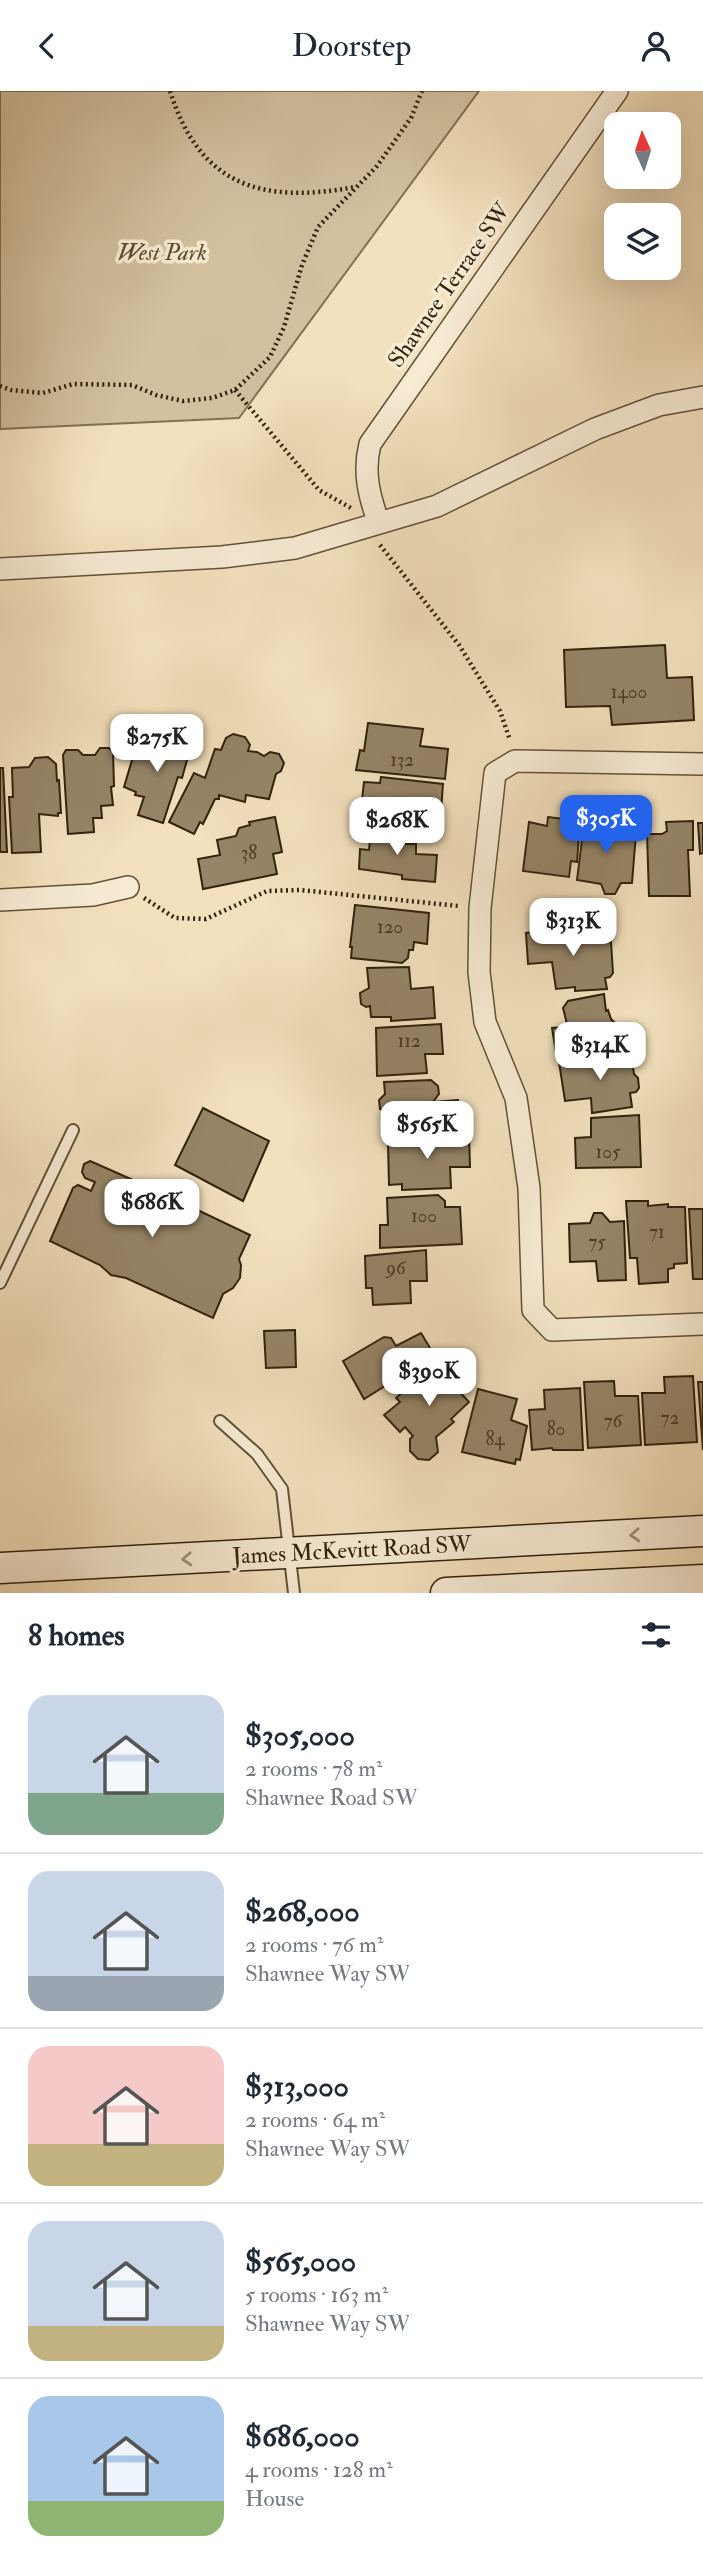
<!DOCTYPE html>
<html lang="en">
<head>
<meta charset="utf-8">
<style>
  :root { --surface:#fff; --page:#f6f6f7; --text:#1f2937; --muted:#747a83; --line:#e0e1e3; --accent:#2563eb }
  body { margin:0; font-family:"IM FELL Double Pica",serif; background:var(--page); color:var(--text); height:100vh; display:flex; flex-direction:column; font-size:26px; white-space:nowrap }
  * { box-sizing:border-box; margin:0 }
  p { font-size:23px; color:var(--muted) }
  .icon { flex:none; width:38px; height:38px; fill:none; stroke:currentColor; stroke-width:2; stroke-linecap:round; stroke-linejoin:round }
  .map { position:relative; height:1502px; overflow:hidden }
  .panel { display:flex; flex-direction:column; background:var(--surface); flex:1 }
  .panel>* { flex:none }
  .needle { width:46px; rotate:357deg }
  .controls { position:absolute; left:604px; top:21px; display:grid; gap:14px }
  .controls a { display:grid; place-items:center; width:77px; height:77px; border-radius:14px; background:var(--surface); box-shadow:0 7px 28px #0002; font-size:35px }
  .price { position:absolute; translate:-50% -60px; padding:0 16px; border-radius:14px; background:#fff; color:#222; font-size:23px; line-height:46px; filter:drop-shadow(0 2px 4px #0008) }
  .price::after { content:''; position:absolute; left:50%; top:42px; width:21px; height:16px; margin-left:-10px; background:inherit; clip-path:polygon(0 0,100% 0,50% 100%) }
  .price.selected { background:var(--accent); color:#fff }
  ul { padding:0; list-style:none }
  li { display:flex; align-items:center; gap:21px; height:175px; padding:0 28px }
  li+li { border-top:2px solid var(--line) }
  li span { display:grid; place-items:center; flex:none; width:196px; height:140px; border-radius:21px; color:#555 }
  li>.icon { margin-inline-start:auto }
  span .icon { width:84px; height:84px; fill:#fffc; stroke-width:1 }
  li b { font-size:30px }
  h2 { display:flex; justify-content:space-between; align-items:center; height:84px; padding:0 28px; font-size:30px }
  header { display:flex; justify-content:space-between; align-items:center; height:91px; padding:0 28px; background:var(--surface); font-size:32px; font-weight:600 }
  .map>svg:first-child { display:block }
  .green { fill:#d2c09f; stroke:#827156; stroke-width:2 }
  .building { fill:#968568; stroke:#31220c; stroke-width:2 }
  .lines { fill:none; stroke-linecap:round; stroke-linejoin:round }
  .service-casing { stroke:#625238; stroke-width:14 }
  .minor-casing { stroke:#625238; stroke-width:24 }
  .secondary-casing { stroke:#31220c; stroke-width:33 }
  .path { stroke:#31220c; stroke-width:4.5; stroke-dasharray:2 3.5; stroke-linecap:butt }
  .service { stroke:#f7ebd4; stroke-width:10 }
  .minor { stroke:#f7ebd4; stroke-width:21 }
  .secondary { stroke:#f7ebd4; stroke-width:30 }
  .oneway { stroke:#9e917a }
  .labels { text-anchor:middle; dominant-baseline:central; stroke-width:7; stroke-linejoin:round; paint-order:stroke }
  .number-label { font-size:19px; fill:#4a3b23 }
  .park-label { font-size:23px; font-style:italic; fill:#594a31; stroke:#f7ebd4 }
  .street-label { font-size:23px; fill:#31220c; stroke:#f7ebd4 }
</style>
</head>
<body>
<header><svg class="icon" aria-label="back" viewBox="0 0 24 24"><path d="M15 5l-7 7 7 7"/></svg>Doorstep<svg class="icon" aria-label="person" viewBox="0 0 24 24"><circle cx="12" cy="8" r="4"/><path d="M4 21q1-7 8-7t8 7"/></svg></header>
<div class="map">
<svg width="703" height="1502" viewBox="0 0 703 1502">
  <rect width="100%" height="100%" fill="#f3e0bd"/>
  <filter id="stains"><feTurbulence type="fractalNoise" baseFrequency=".00286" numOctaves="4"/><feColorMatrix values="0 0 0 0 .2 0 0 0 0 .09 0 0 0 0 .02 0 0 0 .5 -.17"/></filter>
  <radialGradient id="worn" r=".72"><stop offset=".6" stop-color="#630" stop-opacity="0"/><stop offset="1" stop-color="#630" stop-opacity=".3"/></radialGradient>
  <polygon class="green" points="0,0 479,0 239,327 0,338"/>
  <g class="building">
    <polygon points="665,554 667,587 692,586 694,629 612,634 610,615 566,616 564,559"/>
    <polygon points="368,632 423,638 420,655 448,658 445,688 356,679 360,659 364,660"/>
    <polygon points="140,642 157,648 156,653 168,656 172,645 192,651 182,687 178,686 163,732 138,724 144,706 135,704 136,701 124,696"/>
    <polygon points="233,643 245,646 250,654 248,660 257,661 264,665 270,661 279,663 284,672 281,680 276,683 269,708 246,704 245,711 219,704 219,708 215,708 203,733 200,731 194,743 169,731 194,682 205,687 215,658 221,659 226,647"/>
    <polygon points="100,657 109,657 113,661 114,695 111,696 113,714 101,715 102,727 93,727 94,741 68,743 63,664 66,659 78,659 83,664 95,664"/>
    <polygon points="48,666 56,673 57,690 59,689 61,722 58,722 58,725 39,723 41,761 12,762 9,706 13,706 12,677 29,676 35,667"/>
    <polygon points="0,677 3,677 7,761 0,761"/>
    <polygon points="381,686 443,693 441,720 415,717 415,724 407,723 406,730 403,733 360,729 360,725 357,724 358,709 362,709 364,691 380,692"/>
    <polygon points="585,725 613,727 613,739 636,742 632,792 621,792 615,803 605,803 601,793 577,789"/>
    <polygon points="275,726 282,761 273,763 277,783 203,798 198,768 220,764 217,749 236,745 239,737 250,734 249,731"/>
    <polygon points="548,726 580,730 577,771 571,770 569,786 523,780 529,731 547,735"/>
    <polygon points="693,730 693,759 688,759 690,805 649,805 647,743 662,743 667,740 666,731"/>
    <polygon points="698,732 703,732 703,762 700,763"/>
    <polygon points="371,738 407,739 406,753 416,753 416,763 437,764 435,791 402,788 402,784 359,778 360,758 369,759"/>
    <polygon points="355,814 429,822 427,853 414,851 413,859 409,859 408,867 402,872 351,867 352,856 350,856"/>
    <polygon points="558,838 558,842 601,838 602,852 611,851 613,882 610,886 605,887 607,898 575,900 575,896 556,898 552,871 528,873 526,842"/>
    <polygon points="409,876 411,898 433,896 435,927 391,930 391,926 371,926 370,915 366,916 361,913 360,902 369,897 367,877"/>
    <polygon points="604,903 606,920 608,919 611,928 615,932 616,940 613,943 615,957 557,968 552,937 565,936 567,933 563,917 568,910"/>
    <polygon points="441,933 443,963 425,963 427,982 377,985 376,937"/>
    <polygon points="631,963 634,983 638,987 639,997 636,1001 630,1002 632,1016 592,1022 591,1007 565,1010 559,971 591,965 591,968"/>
    <polygon points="431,989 438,995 439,1003 433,1011 458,1009 460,1041 405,1042 405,1038 390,1039 389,1023 380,1018 379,1009 385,1003 384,991"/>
    <polygon points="203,1017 269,1050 243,1110 175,1074"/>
    <polygon points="639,1024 641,1076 576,1077 575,1047 591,1046 591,1027"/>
    <polygon points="469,1043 470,1076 450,1076 451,1097 402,1099 402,1093 389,1094 388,1052 407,1051 406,1047"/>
    <polygon points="90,1070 142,1093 156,1095 166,1104 250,1144 239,1168 241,1174 240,1187 233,1197 223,1203 213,1227 126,1187 111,1184 100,1174 50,1150 73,1097 78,1094 91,1100 95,1091 85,1087 82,1081 84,1073"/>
    <polygon points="438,1104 445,1110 445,1116 460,1116 462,1153 380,1157 380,1134 388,1134 387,1107"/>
    <polygon points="626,1110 648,1110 648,1115 668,1113 668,1116 685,1116 687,1172 674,1173 674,1177 668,1178 668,1191 639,1193 637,1167 630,1167"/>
    <polygon points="689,1118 703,1118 703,1188 693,1188"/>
    <polygon points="594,1122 602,1122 610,1131 624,1130 626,1189 598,1190 596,1170 570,1171 569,1133 590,1132"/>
    <polygon points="426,1159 427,1190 410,1190 411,1212 373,1214 372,1197 366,1197 365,1165"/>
    <polygon points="295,1239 296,1276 266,1277 264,1240"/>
    <polygon points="421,1242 436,1267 408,1284 406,1282 364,1308 343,1270 384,1246 391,1247 396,1255"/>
    <polygon points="443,1266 463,1288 455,1296 469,1311 451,1328 454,1331 436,1346 438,1361 429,1369 418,1368 410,1360 410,1348 413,1345 405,1336 400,1341 384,1324 400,1311 396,1307"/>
    <polygon points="693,1285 697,1351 645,1354 642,1302 665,1302 664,1286"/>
    <polygon points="614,1290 615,1305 638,1305 641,1354 588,1357 584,1291"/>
    <polygon points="698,1291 703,1291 703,1359"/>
    <polygon points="580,1297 583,1359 553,1359 552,1357 532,1359 529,1319 545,1318 544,1299"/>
    <polygon points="478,1298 517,1308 511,1329 527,1335 520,1369 516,1368 515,1373 462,1361"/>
  </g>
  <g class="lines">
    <g class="service-casing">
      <g id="service">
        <polyline points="0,1192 73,1039"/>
        <polyline points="220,1330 257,1363 282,1398 294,1502"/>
      </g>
    </g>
    <g class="minor-casing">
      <g id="minor">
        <path d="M378 430C369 404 363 381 370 353L617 0"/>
        <polyline points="0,478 222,466 295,457 437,415 595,338 659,314 703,306"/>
        <polyline points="703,673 515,670 495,682 480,817 479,881 485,931 516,1007 529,1097 533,1219 552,1239 703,1233"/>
        <polyline points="0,809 93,804 128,796"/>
      </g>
    </g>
    <g class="secondary-casing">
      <g id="secondary">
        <polyline points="0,1477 703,1440"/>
        <polyline points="446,1502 703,1489"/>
      </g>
    </g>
    <g class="path">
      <path d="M170 0C200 96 263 113 355 96"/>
      <polyline points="0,295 11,299 43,302 73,293 132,294 156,304 183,310 212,307 235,299 270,266 284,236 302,174 318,136 377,75 411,27 422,0"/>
      <polyline points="235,299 319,399 351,417"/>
      <polyline points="380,454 459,554 500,620 510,649"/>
      <polyline points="144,807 175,827 206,828 267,800 300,799 459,815"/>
    </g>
    <use href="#service" class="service"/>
    <use href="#minor" class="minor"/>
    <use href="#secondary" class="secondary"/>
  </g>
  <defs><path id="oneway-chevron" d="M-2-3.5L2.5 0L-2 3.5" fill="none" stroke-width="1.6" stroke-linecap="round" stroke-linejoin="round" transform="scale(1.75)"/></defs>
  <g class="oneway">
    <use href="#oneway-chevron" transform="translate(635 1444) rotate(177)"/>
    <use href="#oneway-chevron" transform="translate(187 1468) rotate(177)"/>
  </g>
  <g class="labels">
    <g class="number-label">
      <text x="629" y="601">1400</text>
      <text x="402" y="669">132</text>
      <text x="249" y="762">38</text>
      <text x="390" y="836">120</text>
      <text x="409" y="950">112</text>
      <text x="608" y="1061">105</text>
      <text x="424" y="1125">100</text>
      <text x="657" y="1141">71</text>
      <text x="597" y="1151">75</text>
      <text x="396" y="1177">96</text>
      <text x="670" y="1327">72</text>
      <text x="613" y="1330">76</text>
      <text x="556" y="1338">80</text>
      <text x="495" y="1348">84</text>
    </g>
    <g class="park-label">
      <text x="162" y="161">West Park</text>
    </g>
    <g class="street-label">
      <text transform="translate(449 194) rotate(-55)">Shawnee Terrace SW</text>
      <text transform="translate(352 1459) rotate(-3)">James McKevitt Road SW</text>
    </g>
  </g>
  <rect width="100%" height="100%" filter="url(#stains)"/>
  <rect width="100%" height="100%" fill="url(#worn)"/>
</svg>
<div class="controls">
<a><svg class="needle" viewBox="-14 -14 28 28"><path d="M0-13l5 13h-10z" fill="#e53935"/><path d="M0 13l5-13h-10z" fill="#747a83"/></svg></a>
<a><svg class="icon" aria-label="layers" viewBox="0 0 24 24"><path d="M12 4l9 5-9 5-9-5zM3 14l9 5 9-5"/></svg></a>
</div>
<b class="price" style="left:157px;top:683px">$275K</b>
<b class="price selected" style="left:606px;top:764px">$305K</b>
<b class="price" style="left:397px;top:766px">$268K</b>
<b class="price" style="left:573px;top:867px">$313K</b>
<b class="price" style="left:600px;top:991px">$314K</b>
<b class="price" style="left:427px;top:1070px">$565K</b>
<b class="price" style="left:152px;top:1148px">$686K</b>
<b class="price" style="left:429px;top:1317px">$390K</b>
</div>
<section class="panel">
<h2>8 homes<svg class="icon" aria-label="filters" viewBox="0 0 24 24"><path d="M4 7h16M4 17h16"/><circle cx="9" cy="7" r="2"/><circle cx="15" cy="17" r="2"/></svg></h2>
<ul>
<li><span style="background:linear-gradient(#c9d6e8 70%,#7fa58c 0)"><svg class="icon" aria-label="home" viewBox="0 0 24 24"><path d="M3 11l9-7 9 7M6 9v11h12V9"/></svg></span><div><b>$305,000</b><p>2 rooms · 78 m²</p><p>Shawnee Road SW</p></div></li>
<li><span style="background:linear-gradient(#c9d6e8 75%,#9aa5b1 0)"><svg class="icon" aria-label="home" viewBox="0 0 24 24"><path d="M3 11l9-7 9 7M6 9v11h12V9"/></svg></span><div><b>$268,000</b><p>2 rooms · 76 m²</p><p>Shawnee Way SW</p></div></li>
<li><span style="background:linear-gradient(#f6c9c9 70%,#c2b280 0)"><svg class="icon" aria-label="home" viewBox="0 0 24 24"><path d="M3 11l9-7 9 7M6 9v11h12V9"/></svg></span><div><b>$313,000</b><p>2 rooms · 64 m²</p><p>Shawnee Way SW</p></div></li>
<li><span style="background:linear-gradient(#c9d6e8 75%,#c2b280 0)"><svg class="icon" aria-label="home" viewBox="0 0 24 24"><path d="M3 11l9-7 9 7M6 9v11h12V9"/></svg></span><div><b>$565,000</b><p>5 rooms · 163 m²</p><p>Shawnee Way SW</p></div></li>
<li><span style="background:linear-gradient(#a9c7e8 75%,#8fb573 0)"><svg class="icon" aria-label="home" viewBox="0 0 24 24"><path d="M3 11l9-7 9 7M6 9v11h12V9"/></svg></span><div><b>$686,000</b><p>4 rooms · 128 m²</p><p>House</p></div></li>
</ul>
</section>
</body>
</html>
